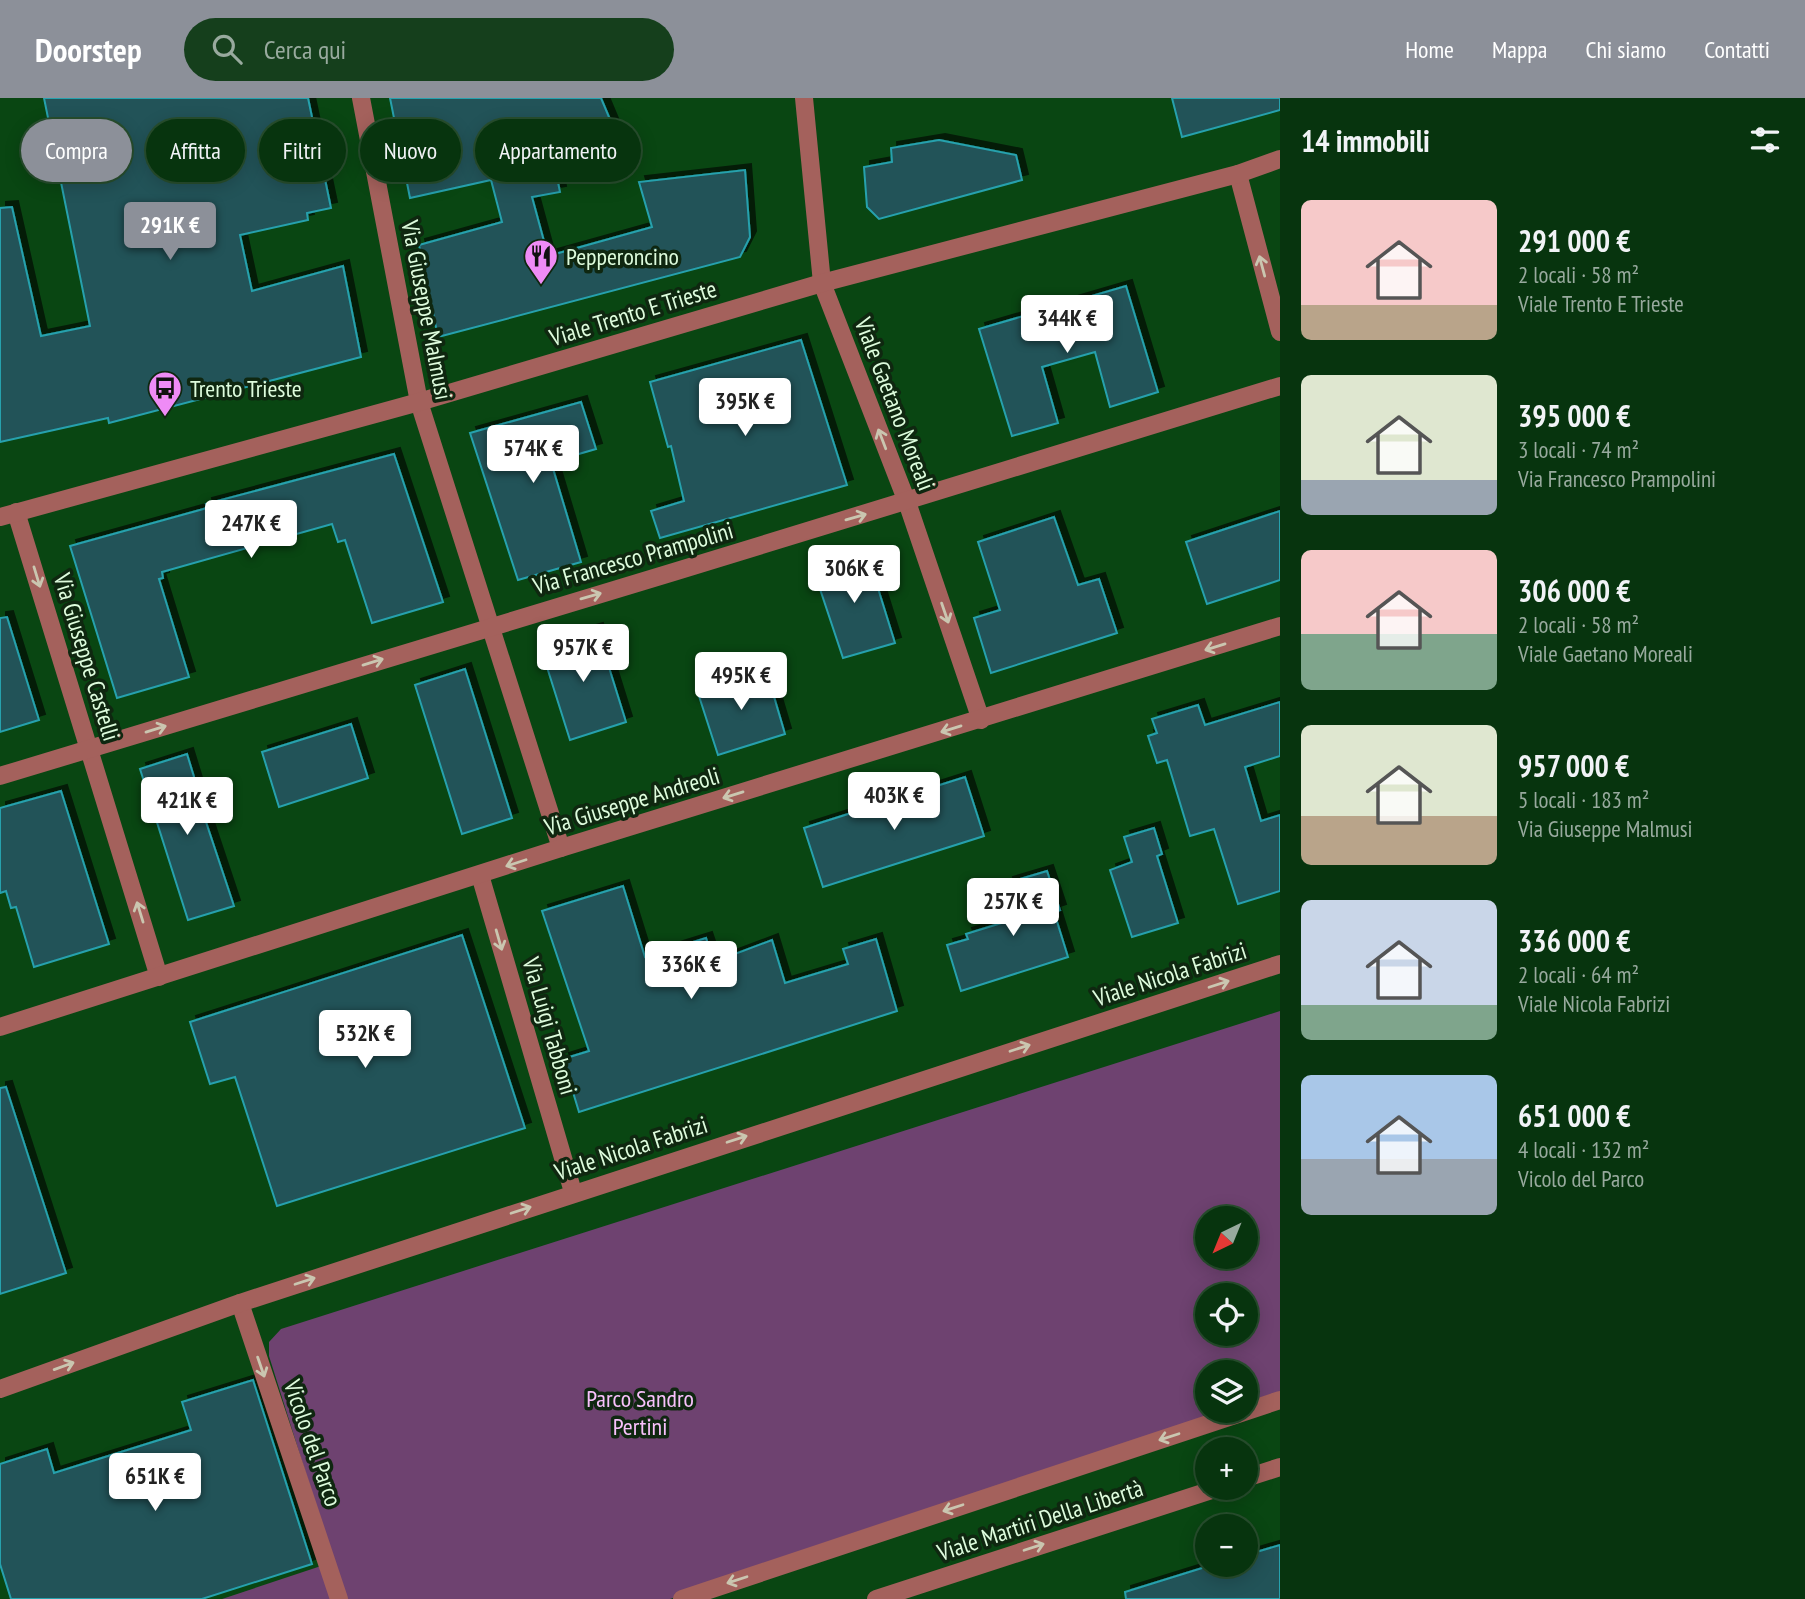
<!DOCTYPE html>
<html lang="it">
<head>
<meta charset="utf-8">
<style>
  :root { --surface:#07340e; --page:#153f1c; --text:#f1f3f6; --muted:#98aa9e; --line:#284f2e; --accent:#8c9099 }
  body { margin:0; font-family:"PT Sans Narrow",sans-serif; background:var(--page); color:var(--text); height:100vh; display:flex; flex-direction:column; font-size:26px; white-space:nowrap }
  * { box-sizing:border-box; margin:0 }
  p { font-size:23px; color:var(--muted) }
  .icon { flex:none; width:38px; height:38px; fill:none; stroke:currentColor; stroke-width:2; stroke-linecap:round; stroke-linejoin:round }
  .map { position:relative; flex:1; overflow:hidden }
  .side { display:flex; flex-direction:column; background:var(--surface); width:525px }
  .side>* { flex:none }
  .top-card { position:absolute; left:21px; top:21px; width:665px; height:63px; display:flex; gap:14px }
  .needle { width:46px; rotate:223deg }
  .buttons { position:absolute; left:1195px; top:1108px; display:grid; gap:14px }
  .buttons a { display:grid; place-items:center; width:63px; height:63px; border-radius:50%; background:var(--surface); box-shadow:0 4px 18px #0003,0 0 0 2px var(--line); font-size:35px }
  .price { position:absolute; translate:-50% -60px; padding:0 16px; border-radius:7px; background:#fff; color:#222; font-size:23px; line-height:46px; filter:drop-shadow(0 2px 4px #0008) }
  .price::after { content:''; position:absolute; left:50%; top:42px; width:21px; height:16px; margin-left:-10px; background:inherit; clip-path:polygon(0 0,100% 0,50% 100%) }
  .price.active { background:var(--accent); color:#fff }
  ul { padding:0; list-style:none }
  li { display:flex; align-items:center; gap:21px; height:175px; padding:0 21px }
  li span { display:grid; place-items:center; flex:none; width:196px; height:140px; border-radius:10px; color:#555 }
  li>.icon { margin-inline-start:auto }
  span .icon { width:84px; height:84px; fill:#fffc; stroke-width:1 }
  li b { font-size:30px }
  h2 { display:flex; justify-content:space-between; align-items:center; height:84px; padding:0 21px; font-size:30px }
  .chip { padding:0 24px; border-radius:32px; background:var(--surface); box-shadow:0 4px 18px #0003,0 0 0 2px var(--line); font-size:24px; line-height:63px }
  .chip.active { background:var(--accent); color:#fff }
  header { display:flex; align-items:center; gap:42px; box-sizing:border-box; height:98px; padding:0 35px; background:var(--accent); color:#fff }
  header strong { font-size:33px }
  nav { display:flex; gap:38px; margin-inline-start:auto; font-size:24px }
  .search { width:490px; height:63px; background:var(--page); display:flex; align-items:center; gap:18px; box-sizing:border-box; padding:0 24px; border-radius:38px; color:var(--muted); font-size:26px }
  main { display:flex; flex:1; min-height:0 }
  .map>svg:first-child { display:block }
  .green { fill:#6e4270; fill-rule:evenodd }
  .building { fill:#205358; stroke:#27a1ad; stroke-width:2; filter:url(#shadow) }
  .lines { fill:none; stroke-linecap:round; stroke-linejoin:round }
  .minor { stroke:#a4615c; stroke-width:18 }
  .oneway { stroke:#cac6b0 }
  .labels { text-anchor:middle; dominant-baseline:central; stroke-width:7; stroke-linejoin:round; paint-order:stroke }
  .poi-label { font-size:24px; fill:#defcdd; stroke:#0f2710; text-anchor:start }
  .street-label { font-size:24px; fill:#defcdd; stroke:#0f2710 }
  .park-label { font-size:24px; fill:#f9c1fc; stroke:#0f2710 }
</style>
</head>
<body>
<header>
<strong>Doorstep</strong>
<div class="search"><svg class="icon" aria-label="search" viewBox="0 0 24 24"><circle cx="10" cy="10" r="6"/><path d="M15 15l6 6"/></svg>Cerca qui</div>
<nav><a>Home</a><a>Mappa</a><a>Chi siamo</a><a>Contatti</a></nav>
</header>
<main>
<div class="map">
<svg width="1280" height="1501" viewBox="0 0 1280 1501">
  <defs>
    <filter id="shadow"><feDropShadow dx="6" dy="-6" stdDeviation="0" flood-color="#0009"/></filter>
  </defs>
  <rect width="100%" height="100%" fill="#094612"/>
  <path class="green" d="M1280 913V1294L1246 1306V1274H1208V1312L1226 1313 670 1501H222L327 1466 332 1459 269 1258V1244L281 1231ZM1208 1120H1246V1158H1208ZM1208 1197H1246V1236H1208Z"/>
  <g class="building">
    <polygon points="44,0 308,0 331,110 307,115 308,122 240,137 252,193 343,168 361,259 109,325 108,320 0,344 0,110 12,109 41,238 90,228"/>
    <polygon points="390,0 601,0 614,31 613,43 607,51 552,55 560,94 532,99 548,158 652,129 639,84 745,72 750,139 740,159 438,239 419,147 502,124 491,82 410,100"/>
    <polygon points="1172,0 1280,0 1280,12 1182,39"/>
    <polygon points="939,42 1016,57 1022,82 879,121 867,109 864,69 892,64 891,50"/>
    <polygon points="1126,188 1158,294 1110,309 1095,254 1042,269 1058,325 1012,338 979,231"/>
    <polygon points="801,242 847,387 660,440 651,413 684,403 671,348 668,349 650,284"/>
    <polygon points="581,304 596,351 551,364 581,464 518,482 470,335"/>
    <polygon points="394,356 443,504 372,525 345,442 338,444 332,426 162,474 163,480 159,481 189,579 117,600 70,448 207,410 206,406"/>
    <polygon points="1280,413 1280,482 1207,506 1186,444"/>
    <polygon points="1054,419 1078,487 1099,481 1117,535 991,575 974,520 1000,512 978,444"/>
    <polygon points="867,455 895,545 843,560 813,470"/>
    <polygon points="7,519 39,622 0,634 0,520"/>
    <polygon points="597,531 626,624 570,642 540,547"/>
    <polygon points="465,571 512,720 462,736 415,587"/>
    <polygon points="753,572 755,578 767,575 785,636 718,657 698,595 714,590 712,585"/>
    <polygon points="1280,604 1280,658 1245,669 1261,723 1280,717 1280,793 1238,806 1214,731 1190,738 1167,662 1157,665 1148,638 1157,635 1152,621 1198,607 1205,627"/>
    <polygon points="351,626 368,680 279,709 262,654"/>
    <polygon points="187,656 202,705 200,706 234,808 188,822 140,671"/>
    <polygon points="965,679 984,738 823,789 804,730"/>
    <polygon points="61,693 109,846 34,869 16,809 11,810 6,793 0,795 0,710"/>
    <polygon points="1154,730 1162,756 1157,758 1178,825 1132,839 1110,772 1132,764 1124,739"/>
    <polygon points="1047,773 1060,812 1054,814 1068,859 961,893 947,847 968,841 966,836 1018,820 1007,785"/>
    <polygon points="623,788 645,859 706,840 714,864 772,842 785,885 848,866 843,851 876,841 897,913 579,1014 563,961 589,953 542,813"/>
    <polygon points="462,837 525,1030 277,1108 235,979 210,986 190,924"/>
    <polygon points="6,989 66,1175 0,1196 0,990"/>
    <polygon points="253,1282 312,1466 202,1501 11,1501 0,1466 0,1366 47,1351 54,1375 191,1332 182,1304"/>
    <polygon points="1280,1447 1280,1501 1126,1501 1125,1494 1215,1466 1246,1466 1246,1457"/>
  </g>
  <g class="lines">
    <g class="minor">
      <polyline points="361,0 419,304 561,750"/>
      <polyline points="804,0 822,185 907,404 981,622"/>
      <polyline points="1238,76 1280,234"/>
      <polyline points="16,414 159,879"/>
      <polyline points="0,419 419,304 822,185 1238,76 1280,61"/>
      <path d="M0 678C427 548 854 421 1280 288"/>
      <polyline points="480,777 573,1094"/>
      <polyline points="0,929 561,750 1280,528"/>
      <polyline points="240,1205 339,1501"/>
      <polyline points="0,1291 240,1205 1280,866"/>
      <polyline points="1246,1380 1280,1369"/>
      <polyline points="682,1501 1280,1302"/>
      <polyline points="876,1501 1218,1390"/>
    </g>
  </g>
  <defs><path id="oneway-shaft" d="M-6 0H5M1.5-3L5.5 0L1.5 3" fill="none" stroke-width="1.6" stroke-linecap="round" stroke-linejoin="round" transform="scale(1.75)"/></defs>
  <g class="oneway">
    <use href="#oneway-shaft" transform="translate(1262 168) rotate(-105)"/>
    <use href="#oneway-shaft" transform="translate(882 341) rotate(-111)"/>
    <use href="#oneway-shaft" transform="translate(856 419) rotate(-16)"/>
    <use href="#oneway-shaft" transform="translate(37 479) rotate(73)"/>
    <use href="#oneway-shaft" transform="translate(591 498) rotate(-16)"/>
    <use href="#oneway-shaft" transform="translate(945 515) rotate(71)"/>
    <use href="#oneway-shaft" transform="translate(1215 549) rotate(163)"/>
    <use href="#oneway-shaft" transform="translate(373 564) rotate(-17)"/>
    <use href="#oneway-shaft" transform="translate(156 631) rotate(-17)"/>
    <use href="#oneway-shaft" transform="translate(951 631) rotate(163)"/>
    <use href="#oneway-shaft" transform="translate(733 697) rotate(163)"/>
    <use href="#oneway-shaft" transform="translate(516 765) rotate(162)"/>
    <use href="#oneway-shaft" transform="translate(140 814) rotate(-107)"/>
    <use href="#oneway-shaft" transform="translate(499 842) rotate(74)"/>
    <use href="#oneway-shaft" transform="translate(1219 886) rotate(-18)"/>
    <use href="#oneway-shaft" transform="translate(1020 950) rotate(-18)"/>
    <use href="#oneway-shaft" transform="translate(737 1041) rotate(-18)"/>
    <use href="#oneway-shaft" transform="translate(521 1112) rotate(-18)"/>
    <use href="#oneway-shaft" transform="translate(305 1183) rotate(-18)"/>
    <use href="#oneway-shaft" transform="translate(64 1268) rotate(-20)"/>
    <use href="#oneway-shaft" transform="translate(261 1269) rotate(71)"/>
    <use href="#oneway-shaft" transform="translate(1169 1339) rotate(162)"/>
    <use href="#oneway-shaft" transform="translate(953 1410) rotate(162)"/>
    <use href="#oneway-shaft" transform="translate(1034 1449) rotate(-18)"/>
    <use href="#oneway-shaft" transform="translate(737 1482) rotate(162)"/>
  </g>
  <defs>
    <g id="restaurant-pin" transform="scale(1.75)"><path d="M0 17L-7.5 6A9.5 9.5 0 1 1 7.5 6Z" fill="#ef8bf6" stroke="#0f2710"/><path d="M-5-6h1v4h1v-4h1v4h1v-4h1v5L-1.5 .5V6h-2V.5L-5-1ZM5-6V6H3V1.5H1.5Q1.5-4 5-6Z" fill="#111"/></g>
    <g id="bus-pin" transform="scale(1.75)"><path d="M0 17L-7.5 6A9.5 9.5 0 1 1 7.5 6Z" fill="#ef8bf6" stroke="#0f2710"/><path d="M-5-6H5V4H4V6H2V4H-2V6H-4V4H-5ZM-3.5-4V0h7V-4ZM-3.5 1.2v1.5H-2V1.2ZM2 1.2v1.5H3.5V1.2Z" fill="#111"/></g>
  </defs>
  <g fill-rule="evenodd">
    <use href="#restaurant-pin" x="541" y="158"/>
    <use href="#bus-pin" x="165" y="290"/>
  </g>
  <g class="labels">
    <g class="poi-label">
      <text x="566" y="158">Pepperoncino</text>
      <text x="190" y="290">Trento Trieste</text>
    </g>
    <g class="street-label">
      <text transform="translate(427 212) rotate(79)">Via Giuseppe Malmusi</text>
      <text transform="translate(633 215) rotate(-17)">Viale Trento E Trieste</text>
      <text transform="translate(895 306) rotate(69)">Viale Gaetano Moreali</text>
      <text transform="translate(633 460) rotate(-16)">Via Francesco Prampolini</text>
      <text transform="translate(87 559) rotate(73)">Via Giuseppe Castelli</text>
      <text transform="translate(632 703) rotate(-17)">Via Giuseppe Andreoli</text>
      <text transform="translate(1170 876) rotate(-18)">Viale Nicola Fabrizi</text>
      <text transform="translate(550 928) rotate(74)">Via Luigi Tabboni</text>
      <text transform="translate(631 1050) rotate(-18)">Viale Nicola Fabrizi</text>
      <text transform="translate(313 1345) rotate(71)">Vicolo del Parco</text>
      <text transform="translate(1040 1422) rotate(-18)">Viale Martiri Della Libertà</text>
    </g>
    <g class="park-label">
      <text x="640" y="1300">Parco Sandro<tspan x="640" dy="28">Pertini</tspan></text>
    </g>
  </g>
</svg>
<div class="buttons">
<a><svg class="needle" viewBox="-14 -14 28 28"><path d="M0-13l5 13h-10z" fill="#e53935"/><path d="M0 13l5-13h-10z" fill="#98aa9e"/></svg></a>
<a><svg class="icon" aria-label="locate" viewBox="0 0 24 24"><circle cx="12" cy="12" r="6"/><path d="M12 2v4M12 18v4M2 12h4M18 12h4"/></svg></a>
<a><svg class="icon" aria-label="layers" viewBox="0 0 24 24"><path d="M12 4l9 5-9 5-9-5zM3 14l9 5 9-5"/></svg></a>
<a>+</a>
<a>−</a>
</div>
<b class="price active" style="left:170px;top:164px">291K €</b>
<b class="price" style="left:1067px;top:257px">344K €</b>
<b class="price" style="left:745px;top:340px">395K €</b>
<b class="price" style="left:533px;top:387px">574K €</b>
<b class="price" style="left:251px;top:462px">247K €</b>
<b class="price" style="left:854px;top:507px">306K €</b>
<b class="price" style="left:583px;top:586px">957K €</b>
<b class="price" style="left:741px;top:614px">495K €</b>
<b class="price" style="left:894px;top:734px">403K €</b>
<b class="price" style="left:187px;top:739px">421K €</b>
<b class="price" style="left:1013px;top:840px">257K €</b>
<b class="price" style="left:691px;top:903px">336K €</b>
<b class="price" style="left:365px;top:972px">532K €</b>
<b class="price" style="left:155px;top:1415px">651K €</b>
<div class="top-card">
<a class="chip active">Compra</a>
<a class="chip">Affitta</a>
<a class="chip">Filtri</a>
<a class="chip">Nuovo</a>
<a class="chip">Appartamento</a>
</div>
</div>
<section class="side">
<h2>14 immobili<svg class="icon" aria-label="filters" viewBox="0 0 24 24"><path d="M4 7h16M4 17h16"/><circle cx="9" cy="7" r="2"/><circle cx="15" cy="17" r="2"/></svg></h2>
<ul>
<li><span style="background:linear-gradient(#f6c9c9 75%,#b9a48a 0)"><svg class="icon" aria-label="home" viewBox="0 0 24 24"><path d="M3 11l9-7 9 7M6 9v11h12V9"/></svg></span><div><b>291 000 €</b><p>2 locali · 58 m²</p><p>Viale Trento E Trieste</p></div></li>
<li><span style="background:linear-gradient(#dfe7d0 75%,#9aa5b1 0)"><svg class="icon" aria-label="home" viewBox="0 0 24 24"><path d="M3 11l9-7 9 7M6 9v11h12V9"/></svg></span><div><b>395 000 €</b><p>3 locali · 74 m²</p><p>Via Francesco Prampolini</p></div></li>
<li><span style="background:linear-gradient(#f6c9c9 60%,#7fa58c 0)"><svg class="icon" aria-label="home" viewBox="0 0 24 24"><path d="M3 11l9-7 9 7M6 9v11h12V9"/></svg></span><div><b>306 000 €</b><p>2 locali · 58 m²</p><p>Viale Gaetano Moreali</p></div></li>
<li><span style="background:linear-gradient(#dfe7d0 65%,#b9a48a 0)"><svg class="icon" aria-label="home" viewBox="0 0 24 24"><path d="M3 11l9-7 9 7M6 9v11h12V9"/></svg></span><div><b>957 000 €</b><p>5 locali · 183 m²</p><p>Via Giuseppe Malmusi</p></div></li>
<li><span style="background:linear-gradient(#c9d6e8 75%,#7fa58c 0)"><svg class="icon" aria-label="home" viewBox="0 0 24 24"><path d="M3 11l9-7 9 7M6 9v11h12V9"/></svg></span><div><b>336 000 €</b><p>2 locali · 64 m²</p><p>Viale Nicola Fabrizi</p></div></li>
<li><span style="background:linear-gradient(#a9c7e8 60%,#9aa5b1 0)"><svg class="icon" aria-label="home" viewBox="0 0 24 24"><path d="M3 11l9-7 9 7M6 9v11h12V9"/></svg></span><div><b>651 000 €</b><p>4 locali · 132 m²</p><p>Vicolo del Parco</p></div></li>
</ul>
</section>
</main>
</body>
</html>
